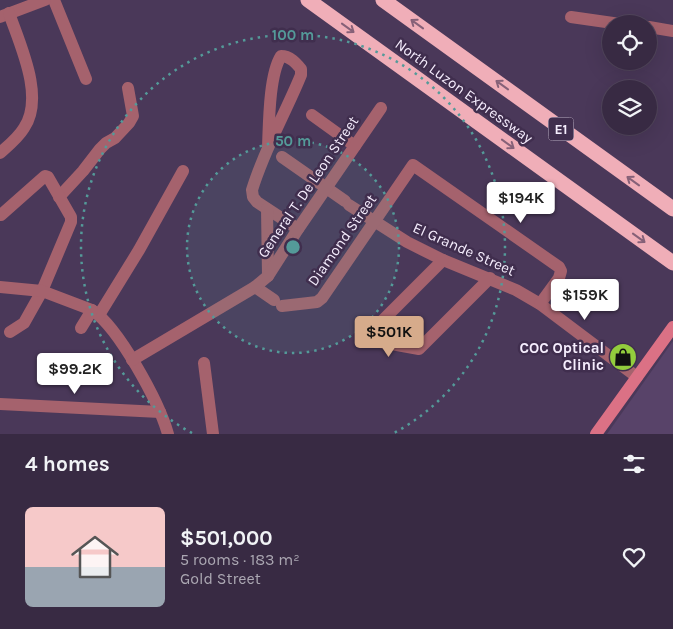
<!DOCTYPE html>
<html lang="en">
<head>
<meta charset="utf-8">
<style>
  :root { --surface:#382a43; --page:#43364e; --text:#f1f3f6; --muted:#aba7b2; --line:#52465c; --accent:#d6ab8b }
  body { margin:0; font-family:Karla,sans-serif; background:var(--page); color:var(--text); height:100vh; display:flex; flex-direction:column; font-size:19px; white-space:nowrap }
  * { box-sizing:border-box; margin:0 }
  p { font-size:16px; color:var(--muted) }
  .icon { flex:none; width:28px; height:28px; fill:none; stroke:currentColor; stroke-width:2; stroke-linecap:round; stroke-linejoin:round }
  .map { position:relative; height:434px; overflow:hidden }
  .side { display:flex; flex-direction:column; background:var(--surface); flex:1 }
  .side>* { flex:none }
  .buttons { position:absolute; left:602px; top:15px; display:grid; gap:10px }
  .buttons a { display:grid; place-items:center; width:55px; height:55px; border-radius:50%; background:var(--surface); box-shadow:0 5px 20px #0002,0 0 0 1px var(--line); font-size:25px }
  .price { position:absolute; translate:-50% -42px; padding:0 11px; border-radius:5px; background:#fff; color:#222; font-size:16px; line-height:32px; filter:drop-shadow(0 1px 2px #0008) }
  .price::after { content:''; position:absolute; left:50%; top:30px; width:15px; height:11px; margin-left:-8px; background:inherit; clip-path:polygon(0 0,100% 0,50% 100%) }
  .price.current { background:var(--accent); color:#111 }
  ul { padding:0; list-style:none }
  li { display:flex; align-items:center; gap:15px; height:125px; padding:0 25px }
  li+li { border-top:1px solid var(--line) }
  li span { display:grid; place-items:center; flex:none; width:140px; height:100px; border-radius:8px; color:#555 }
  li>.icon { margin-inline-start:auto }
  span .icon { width:60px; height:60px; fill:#fffc; stroke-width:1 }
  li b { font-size:21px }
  h2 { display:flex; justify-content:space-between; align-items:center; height:60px; padding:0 25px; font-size:21px }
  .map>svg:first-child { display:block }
  .built { fill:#584369 }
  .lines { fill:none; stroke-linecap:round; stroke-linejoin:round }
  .minor { stroke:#a5626d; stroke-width:12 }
  .secondary { stroke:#db7185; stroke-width:12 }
  .motorway { stroke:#f0aeb8; stroke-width:15 }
  .oneway { stroke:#866178 }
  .ring { fill:none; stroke:#549a99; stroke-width:2.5; stroke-dasharray:2.5 5 }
  .labels { text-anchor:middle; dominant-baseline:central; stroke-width:5; stroke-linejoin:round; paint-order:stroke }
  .shield { fill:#402e4e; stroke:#bfb4c8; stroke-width:1 }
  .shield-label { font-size:14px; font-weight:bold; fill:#f5edfd }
  .street-label { font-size:15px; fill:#f5edfd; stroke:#402e4e }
  .poi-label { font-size:15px; font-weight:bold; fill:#f5edfd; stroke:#402e4e; text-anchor:end }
  .centre { fill:#549a99; stroke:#402e4e; stroke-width:2.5 }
  .ring-label { font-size:15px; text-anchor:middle; font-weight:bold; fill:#549a99; stroke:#402e4e; stroke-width:5; stroke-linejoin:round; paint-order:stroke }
</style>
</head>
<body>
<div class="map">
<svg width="673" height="434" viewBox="0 0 673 434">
  <rect width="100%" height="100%" fill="#4a3859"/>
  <polygon class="built" points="673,341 673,434 607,434"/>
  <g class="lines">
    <g class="minor">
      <polyline points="54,0 86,79"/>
      <polyline points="0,17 45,0"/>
      <polyline points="571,17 620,24"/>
      <polyline points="649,27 673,31"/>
      <polyline points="312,115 355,146"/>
      <path d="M268 147C269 123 269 75 281 56 290 56 296 63 301 69V75C285 114 264 150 252 190L253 197 257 202 298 229"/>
      <path d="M0 153C8 146 18 138 24 128 45 97 20 45 9 13"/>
      <polyline points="282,157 345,201"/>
      <polyline points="59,197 83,171 100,149 106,143 115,138 129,123 133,116 128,88"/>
      <polyline points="349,205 407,242 443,260 516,290 540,304 637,377"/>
      <polyline points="267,209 268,276"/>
      <polyline points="1,215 45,176 48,177 71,217 71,222 42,291 24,323 10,332"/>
      <path d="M0 287 42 291 92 310C119 328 159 402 168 434"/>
      <polyline points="255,287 274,300"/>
      <polyline points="282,306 317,302 322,298 413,165 559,267 561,271 559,278 540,304"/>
      <polyline points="99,315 139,250 183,171"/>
      <polyline points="81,328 92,310"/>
      <polyline points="364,339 419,349 490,278"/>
      <polyline points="364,339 443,260"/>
      <polyline points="132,360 255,287 268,276 298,229 381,108"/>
      <polyline points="204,363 213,434"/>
      <polyline points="0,404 160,412"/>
    </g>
    <polyline class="secondary" points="596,434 673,327"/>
    <g class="motorway">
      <polyline points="308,0 673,263"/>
      <polyline points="383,0 673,209"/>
    </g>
  </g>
  <defs><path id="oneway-shaft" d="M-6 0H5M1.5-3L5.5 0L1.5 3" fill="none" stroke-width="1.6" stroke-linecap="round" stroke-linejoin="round" transform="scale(1.25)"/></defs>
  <g class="oneway">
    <use href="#oneway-shaft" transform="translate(417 24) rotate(-144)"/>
    <use href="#oneway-shaft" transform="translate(348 28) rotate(36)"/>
    <use href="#oneway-shaft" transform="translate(502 85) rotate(-144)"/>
    <use href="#oneway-shaft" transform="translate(508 144) rotate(36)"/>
    <use href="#oneway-shaft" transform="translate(633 181) rotate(-144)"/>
    <use href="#oneway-shaft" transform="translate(639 238) rotate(36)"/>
  </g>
  <circle cx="293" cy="247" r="106" fill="#549a99" fill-opacity=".12"/>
  <g class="ring">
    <circle cx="293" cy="247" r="106"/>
    <path d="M192 433A212 212 0 1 1 394 433"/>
  </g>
  <defs>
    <g id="shop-disc" transform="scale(1.4375)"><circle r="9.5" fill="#93cd3d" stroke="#402e4e"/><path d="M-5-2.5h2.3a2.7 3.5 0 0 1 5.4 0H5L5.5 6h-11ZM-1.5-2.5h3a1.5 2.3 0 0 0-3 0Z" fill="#111"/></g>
  </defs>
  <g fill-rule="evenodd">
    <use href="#shop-disc" x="623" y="357"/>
  </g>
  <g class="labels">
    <rect class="shield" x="548.5" y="117.5" width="25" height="23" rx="4"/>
    <g class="shield-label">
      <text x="561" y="129">E1</text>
    </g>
    <g class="street-label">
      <text transform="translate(464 91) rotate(36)">North Luzon Expressway</text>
      <text transform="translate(308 187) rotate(-56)">General T. De Leon Street</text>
      <text transform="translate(342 240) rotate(-55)">Diamond Street</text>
      <text transform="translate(464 249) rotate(24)">El Grande Street</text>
    </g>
    <g class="poi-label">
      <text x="604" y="348">COC Optical<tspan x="604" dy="17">Clinic</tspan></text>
    </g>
  </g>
  <circle cx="293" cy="247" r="8" class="centre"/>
  <g class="ring-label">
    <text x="293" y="40">100 m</text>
    <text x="293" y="146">50 m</text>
  </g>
</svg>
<div class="buttons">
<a><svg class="icon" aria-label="locate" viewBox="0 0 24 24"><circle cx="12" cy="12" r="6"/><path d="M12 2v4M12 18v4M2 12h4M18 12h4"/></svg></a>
<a><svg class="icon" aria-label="layers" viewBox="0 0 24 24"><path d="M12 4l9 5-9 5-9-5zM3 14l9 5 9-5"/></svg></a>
</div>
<b class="price" style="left:521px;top:224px">$194K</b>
<b class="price" style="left:585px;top:321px">$159K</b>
<b class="price current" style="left:389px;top:358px">$501K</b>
<b class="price" style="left:75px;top:395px">$99.2K</b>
</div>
<section class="side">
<h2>4 homes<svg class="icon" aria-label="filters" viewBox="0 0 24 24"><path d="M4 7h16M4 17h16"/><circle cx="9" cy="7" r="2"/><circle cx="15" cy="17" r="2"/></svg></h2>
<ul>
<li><span style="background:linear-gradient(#f6c9c9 60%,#9aa5b1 0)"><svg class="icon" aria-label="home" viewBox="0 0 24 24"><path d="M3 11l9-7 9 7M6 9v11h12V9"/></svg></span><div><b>$501,000</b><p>5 rooms · 183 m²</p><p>Gold Street</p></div><svg class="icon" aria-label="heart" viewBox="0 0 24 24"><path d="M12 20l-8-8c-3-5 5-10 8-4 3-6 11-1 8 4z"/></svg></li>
</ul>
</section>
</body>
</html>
